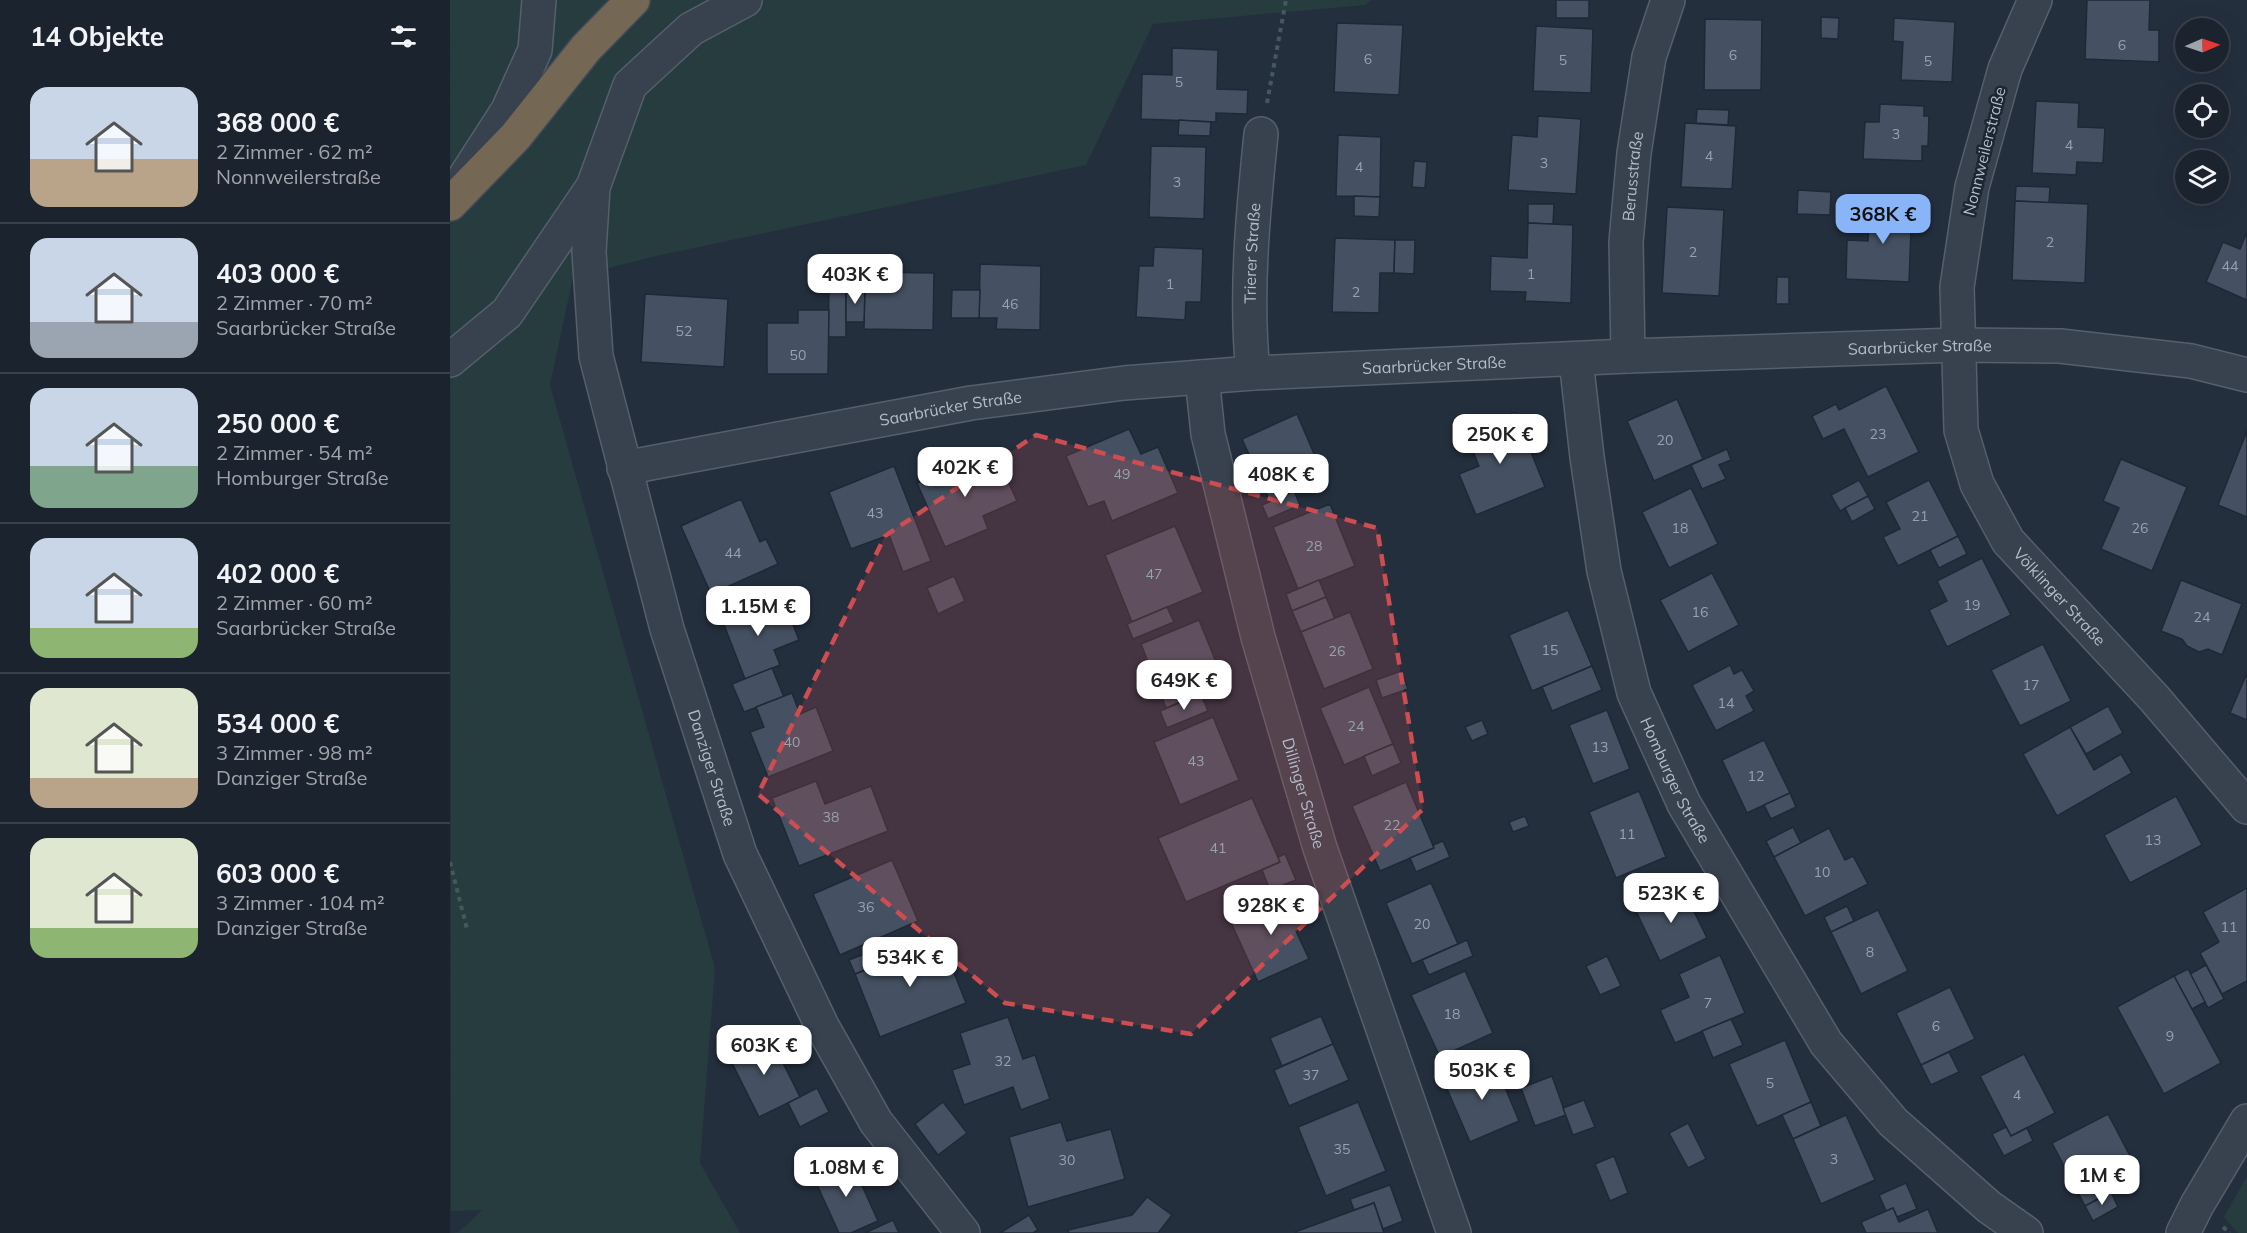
<!DOCTYPE html>
<html lang="de">
<head>
<meta charset="utf-8">
<style>
  :root { --surface:#1b232e; --page:#242b36; --text:#f1f3f6; --muted:#a0a4aa; --line:#39404a; --accent:#8ab4f8 }
  body { margin:0; font-family:Mulish,sans-serif; background:var(--page); color:var(--text); height:100vh; display:flex; flex-direction:column; font-size:22px; white-space:nowrap }
  * { box-sizing:border-box; margin:0 }
  p { font-size:20px; color:var(--muted) }
  .icon { flex:none; width:33px; height:33px; fill:none; stroke:currentColor; stroke-width:2; stroke-linecap:round; stroke-linejoin:round }
  .map { position:relative; flex:1; overflow:hidden }
  .panel { display:flex; flex-direction:column; background:var(--surface); width:450px }
  .panel>* { flex:none }
  .needle { width:39px; rotate:88deg }
  .controls { position:absolute; left:1725px; top:18px; display:grid; gap:12px }
  .controls a { display:grid; place-items:center; width:54px; height:54px; border-radius:50%; background:var(--surface); box-shadow:0 6px 24px #0002,0 0 0 2px var(--line); font-size:30px }
  .price { position:absolute; translate:-50% -51px; padding:0 14px; border-radius:12px; background:#fff; color:#222; font-size:20px; line-height:39px; filter:drop-shadow(0 2px 3px #0008) }
  .price::after { content:''; position:absolute; left:50%; top:36px; width:18px; height:14px; margin-left:-9px; background:inherit; clip-path:polygon(0 0,100% 0,50% 100%) }
  .price.current { background:var(--accent); color:#111 }
  ul { padding:0; list-style:none }
  li { display:flex; align-items:center; gap:18px; height:150px; padding:0 30px }
  li+li { border-top:2px solid var(--line) }
  li span { display:grid; place-items:center; flex:none; width:168px; height:120px; border-radius:18px; color:#555 }
  li>.icon { margin-inline-start:auto }
  span .icon { width:72px; height:72px; fill:#fffc; stroke-width:1 }
  li b { font-size:26px }
  h2 { display:flex; justify-content:space-between; align-items:center; height:72px; padding:0 30px; font-size:26px }
  main { display:flex; flex:1; min-height:0 }
  .map>svg:first-child { display:block }
  .green { fill:#263c3f }
  .building { fill:#455162; stroke:#1f2835; stroke-width:1.5 }
  .lines { fill:none; stroke-linecap:round; stroke-linejoin:round }
  .minor-casing { stroke:#565f6c; stroke-width:36 }
  .highway-casing { stroke:#434c59; stroke-width:36 }
  .path { stroke:#44595c; stroke-width:4; stroke-dasharray:4.5 4.5; stroke-linecap:butt }
  .minor { stroke:#38414e; stroke-width:33 }
  .highway { stroke:#746855; stroke-width:33 }
  .marked { fill:#ce4d50; fill-opacity:0.2; stroke:#ce4d50; stroke-width:4.5; stroke-dasharray:12 8; stroke-linejoin:round }
  .labels { text-anchor:middle; dominant-baseline:central; stroke-width:5; stroke-linejoin:round; paint-order:stroke }
  .number-label { font-size:14px; fill:#98a1af }
  .street-label { font-size:16px; fill:#b4bcc9; stroke:#1d2633 }
</style>
</head>
<body>
<main>
<section class="panel">
<h2>14 Objekte<svg class="icon" aria-label="filters" viewBox="0 0 24 24"><path d="M4 7h16M4 17h16"/><circle cx="9" cy="7" r="2"/><circle cx="15" cy="17" r="2"/></svg></h2>
<ul>
<li><span style="background:linear-gradient(#c9d6e8 60%,#b9a48a 0)"><svg class="icon" aria-label="home" viewBox="0 0 24 24"><path d="M3 11l9-7 9 7M6 9v11h12V9"/></svg></span><div><b>368 000 €</b><p>2 Zimmer · 62 m²</p><p>Nonnweilerstraße</p></div></li>
<li><span style="background:linear-gradient(#c9d6e8 70%,#9aa5b1 0)"><svg class="icon" aria-label="home" viewBox="0 0 24 24"><path d="M3 11l9-7 9 7M6 9v11h12V9"/></svg></span><div><b>403 000 €</b><p>2 Zimmer · 70 m²</p><p>Saarbrücker Straße</p></div></li>
<li><span style="background:linear-gradient(#c9d6e8 65%,#7fa58c 0)"><svg class="icon" aria-label="home" viewBox="0 0 24 24"><path d="M3 11l9-7 9 7M6 9v11h12V9"/></svg></span><div><b>250 000 €</b><p>2 Zimmer · 54 m²</p><p>Homburger Straße</p></div></li>
<li><span style="background:linear-gradient(#c9d6e8 75%,#8fb573 0)"><svg class="icon" aria-label="home" viewBox="0 0 24 24"><path d="M3 11l9-7 9 7M6 9v11h12V9"/></svg></span><div><b>402 000 €</b><p>2 Zimmer · 60 m²</p><p>Saarbrücker Straße</p></div></li>
<li><span style="background:linear-gradient(#dfe7d0 75%,#b9a48a 0)"><svg class="icon" aria-label="home" viewBox="0 0 24 24"><path d="M3 11l9-7 9 7M6 9v11h12V9"/></svg></span><div><b>534 000 €</b><p>3 Zimmer · 98 m²</p><p>Danziger Straße</p></div></li>
<li><span style="background:linear-gradient(#dfe7d0 75%,#8fb573 0)"><svg class="icon" aria-label="home" viewBox="0 0 24 24"><path d="M3 11l9-7 9 7M6 9v11h12V9"/></svg></span><div><b>603 000 €</b><p>3 Zimmer · 104 m²</p><p>Danziger Straße</p></div></li>
</ul>
</section>
<div class="map">
<svg width="1797" height="1233" viewBox="0 0 1797 1233">
  <rect width="100%" height="100%" fill="#242f3e"/>
  <g class="green">
    <polygon points="0,0 921,0 915,5 703,24 636,165 206,256 123,277 100,385 265,968 250,1163 290,1233 2,1233 9,1232 32,1210 1,1211"/>
    <polygon points="1797,1176 1797,1233 1788,1233 1774,1217"/>
  </g>
  <g class="building">
    <rect x="1106" y="0" width="33" height="18"/>
    <polygon points="1637,0 1700,0 1699,30 1709,30 1709,62 1635,59"/>
    <polygon points="1371,17 1389,18 1388,39 1371,38"/>
    <polygon points="1444,18 1505,22 1502,82 1451,80 1453,42 1443,41"/>
    <polygon points="1255,19 1312,20 1311,90 1254,90"/>
    <polygon points="887,23 953,25 949,95 884,92"/>
    <polygon points="1086,26 1143,29 1141,93 1083,91"/>
    <polygon points="722,48 768,50 767,89 798,90 797,114 766,113 766,122 691,119 692,74 722,75"/>
    <polygon points="1586,101 1629,103 1628,127 1655,128 1653,163 1627,162 1626,175 1582,173"/>
    <polygon points="1430,104 1474,106 1474,116 1479,116 1478,146 1472,146 1472,161 1413,159 1415,122 1429,122"/>
    <polygon points="1247,109 1279,110 1278,125 1246,123"/>
    <polygon points="1088,116 1131,119 1126,194 1058,190 1062,135 1087,137"/>
    <polygon points="729,120 761,122 760,136 728,135"/>
    <polygon points="1235,123 1286,126 1282,189 1231,187"/>
    <polygon points="888,135 931,137 930,197 886,196"/>
    <polygon points="701,146 756,147 754,219 699,217"/>
    <polygon points="964,161 977,162 975,188 962,187"/>
    <polygon points="1566,186 1600,187 1599,203 1565,201"/>
    <polygon points="1348,190 1381,192 1380,215 1347,214"/>
    <polygon points="904,196 930,197 929,217 904,216"/>
    <polygon points="1565,201 1638,204 1635,283 1562,280"/>
    <polygon points="1419,202 1462,204 1459,282 1396,279 1397,240 1418,241"/>
    <polygon points="1078,204 1104,204 1103,224 1078,223"/>
    <polygon points="1217,207 1274,210 1269,296 1212,293"/>
    <polygon points="1078,223 1123,225 1121,303 1075,301 1076,292 1040,291 1041,256 1077,258"/>
    <polygon points="1797,232 1797,300 1756,282 1773,242 1790,249"/>
    <polygon points="885,238 945,240 944,273 930,273 929,313 882,312"/>
    <polygon points="945,240 965,240 964,274 944,273"/>
    <polygon points="704,247 753,249 751,302 736,302 735,320 686,317 689,266 703,266"/>
    <polygon points="530,264 591,266 590,330 546,329 547,318 529,318"/>
    <polygon points="415,272 484,273 483,330 414,329"/>
    <polygon points="1327,277 1339,277 1339,304 1326,304"/>
    <polygon points="379,289 396,289 396,337 378,337"/>
    <polygon points="396,289 415,289 414,322 396,322"/>
    <polygon points="502,290 530,290 529,318 501,318"/>
    <polygon points="195,294 278,299 274,367 191,362"/>
    <polygon points="348,310 379,310 378,374 317,374 317,323 348,323"/>
    <polygon points="1436,386 1469,452 1418,477 1394,429 1373,439 1362,416 1386,404 1389,410"/>
    <polygon points="1227,399 1253,459 1204,481 1177,421"/>
    <polygon points="1065,412 1095,487 1026,515 1009,474 1029,466 1015,432"/>
    <polygon points="847,414 874,477 820,501 792,439"/>
    <polygon points="679,429 691,454 708,447 728,493 662,521 654,501 638,507 616,456"/>
    <polygon points="1797,431 1797,517 1768,505"/>
    <polygon points="1277,449 1281,460 1269,465 1276,479 1252,489 1241,465"/>
    <polygon points="535,453 543,473 552,468 567,501 533,516 538,529 495,547 467,483"/>
    <polygon points="1671,459 1737,487 1702,571 1651,549 1669,508 1653,501"/>
    <polygon points="444,466 481,561 453,572 439,535 401,549 379,492"/>
    <polygon points="1409,480 1418,496 1390,511 1381,495"/>
    <polygon points="1479,480 1508,536 1448,566 1433,537 1450,529 1436,502"/>
    <polygon points="1241,488 1268,544 1219,568 1192,512"/>
    <polygon points="844,491 850,505 818,519 812,505"/>
    <polygon points="1418,496 1425,509 1402,522 1395,508"/>
    <polygon points="291,499 310,542 316,539 328,564 261,594 231,526"/>
    <polygon points="880,504 905,566 848,589 823,527"/>
    <polygon points="725,526 753,592 682,622 655,555"/>
    <polygon points="1508,536 1517,554 1489,568 1480,550"/>
    <polygon points="1532,558 1561,615 1497,647 1479,610 1497,601 1487,581"/>
    <polygon points="1262,573 1289,625 1238,652 1210,600"/>
    <polygon points="504,576 515,601 488,614 477,588"/>
    <polygon points="869,580 876,597 842,611 836,594"/>
    <polygon points="1731,580 1792,604 1772,655 1758,649 1749,652 1737,646 1732,639 1711,631"/>
    <polygon points="876,597 885,619 851,632 842,611"/>
    <polygon points="312,601 318,617 337,609 349,640 324,650 330,665 295,679 271,617"/>
    <polygon points="717,607 724,622 683,639 677,624"/>
    <polygon points="1118,610 1142,666 1082,691 1059,635"/>
    <polygon points="900,612 923,669 874,689 851,632"/>
    <polygon points="749,620 775,684 716,708 691,644"/>
    <polygon points="1593,644 1621,701 1570,726 1541,670"/>
    <polygon points="1280,665 1284,674 1292,670 1304,691 1296,696 1304,711 1266,731 1242,685"/>
    <polygon points="1142,666 1152,690 1102,711 1092,687"/>
    <polygon points="322,668 334,697 294,712 282,684"/>
    <polygon points="951,671 958,689 932,698 926,680"/>
    <polygon points="1797,673 1797,720 1780,713"/>
    <polygon points="919,687 943,744 894,765 870,708"/>
    <polygon points="342,693 350,714 366,707 383,751 318,777 300,732 314,727 306,707"/>
    <polygon points="751,694 758,711 717,728 710,711"/>
    <polygon points="1658,706 1673,733 1636,754 1620,727"/>
    <polygon points="1157,710 1180,769 1143,784 1119,725"/>
    <polygon points="763,717 789,780 730,805 704,742"/>
    <polygon points="1032,720 1038,734 1022,741 1015,727"/>
    <polygon points="1620,727 1644,770 1671,754 1682,773 1607,816 1573,754"/>
    <polygon points="1314,740 1340,793 1297,813 1272,760"/>
    <polygon points="943,744 951,763 922,776 914,756"/>
    <polygon points="366,781 375,804 421,786 438,831 349,866 322,798"/>
    <polygon points="956,782 984,848 930,871 902,806"/>
    <polygon points="1189,791 1216,857 1166,878 1139,812"/>
    <polygon points="1340,793 1346,807 1321,819 1314,805"/>
    <polygon points="1726,796 1752,845 1680,883 1654,835"/>
    <polygon points="802,798 830,862 736,902 708,838"/>
    <polygon points="1075,816 1079,826 1063,832 1059,822"/>
    <polygon points="1343,827 1351,843 1324,857 1316,841"/>
    <polygon points="1379,828 1395,860 1403,856 1418,884 1355,916 1324,857"/>
    <polygon points="993,841 1000,857 966,872 960,858 984,848 983,845"/>
    <polygon points="835,854 846,880 820,890 812,870 830,862 828,857"/>
    <polygon points="442,860 468,921 390,955 363,894"/>
    <polygon points="981,883 1008,944 962,964 936,903"/>
    <polygon points="1232,887 1257,938 1210,961 1185,909"/>
    <polygon points="1797,888 1797,981 1772,994 1750,953 1769,942 1753,912"/>
    <polygon points="838,892 854,927 846,931 859,959 808,982 779,918"/>
    <polygon points="1397,906 1404,921 1381,932 1374,917"/>
    <polygon points="1428,910 1458,971 1411,994 1381,932"/>
    <polygon points="491,940 516,1003 430,1037 405,974"/>
    <polygon points="1017,940 1023,956 979,975 972,960"/>
    <polygon points="437,945 442,959 405,974 399,960"/>
    <polygon points="1270,955 1295,1013 1225,1043 1210,1010 1239,997 1229,974"/>
    <polygon points="1157,956 1171,986 1150,995 1136,966"/>
    <polygon points="1756,965 1774,999 1758,1008 1740,974"/>
    <polygon points="1738,969 1755,1002 1742,1009 1724,976"/>
    <polygon points="1015,971 1043,1033 990,1057 961,995"/>
    <polygon points="1724,976 1771,1063 1714,1094 1667,1007"/>
    <polygon points="1500,987 1525,1039 1471,1065 1446,1013"/>
    <polygon points="871,1016 883,1044 832,1066 820,1038"/>
    <polygon points="558,1017 573,1059 585,1055 600,1099 571,1110 563,1087 514,1105 502,1070 520,1064 510,1033"/>
    <polygon points="1281,1019 1293,1045 1263,1058 1252,1031"/>
    <polygon points="319,1035 350,1097 309,1117 278,1055"/>
    <polygon points="1335,1040 1361,1102 1307,1126 1279,1064"/>
    <polygon points="883,1044 899,1080 839,1106 824,1070"/>
    <polygon points="1499,1052 1509,1072 1481,1085 1471,1065"/>
    <polygon points="1574,1054 1605,1113 1561,1136 1530,1076"/>
    <polygon points="1044,1061 1069,1121 1020,1142 994,1082"/>
    <polygon points="1102,1076 1116,1115 1085,1126 1071,1088"/>
    <polygon points="367,1088 379,1112 350,1127 338,1103"/>
    <polygon points="1134,1100 1145,1127 1123,1135 1113,1108"/>
    <polygon points="493,1102 517,1133 488,1155 465,1124"/>
    <polygon points="908,1102 936,1171 876,1196 848,1127"/>
    <polygon points="1361,1102 1371,1126 1343,1139 1332,1115"/>
    <polygon points="1658,1114 1691,1177 1635,1206 1602,1143"/>
    <polygon points="1396,1115 1425,1180 1371,1204 1343,1139"/>
    <polygon points="611,1122 617,1141 661,1129 675,1179 578,1207 559,1137"/>
    <polygon points="1238,1123 1256,1159 1238,1168 1219,1133"/>
    <polygon points="1556,1127 1561,1136 1577,1128 1583,1141 1554,1156 1542,1134"/>
    <polygon points="1164,1156 1178,1193 1160,1201 1145,1164"/>
    <polygon points="400,1159 428,1221 401,1233 389,1233 363,1176"/>
    <polygon points="1456,1183 1467,1209 1447,1217 1443,1208 1436,1211 1429,1195"/>
    <polygon points="940,1185 953,1221 933,1229 924,1203 904,1210 900,1199"/>
    <polygon points="1661,1192 1668,1207 1643,1221 1635,1206"/>
    <polygon points="697,1197 722,1215 708,1233 619,1233 618,1230 682,1215"/>
    <polygon points="924,1203 934,1233 845,1233 845,1232"/>
    <polygon points="1443,1208 1449,1222 1478,1209 1488,1233 1416,1233 1411,1222"/>
    <polygon points="579,1215 588,1230 583,1233 550,1233"/>
    <polygon points="443,1220 449,1233 415,1233"/>
  </g>
  <g class="lines">
    <g class="minor-casing">
      <g id="minor">
        <path id="s1" d="M295 0 241 29 180 85 143 187 139 252 146 356 217 629 290 854 372 1026 426 1122 513 1233"/>
        <path id="s2" d="M1585 0 1555 69 1522 187 1507 287 1511 430 1527 484 1558 541 1704 698 1797 807"/>
        <polyline points="15,177 58,110 85,50 89,0"/>
        <path id="s3" d="M1178 356 1176 242 1184 153 1199 57 1218 0"/>
        <polyline points="0,360 57,313 142,188"/>
        <path id="s4" d="M1126 360 1137 457 1154 571 1184 693 1234 804 1376 1043 1443 1122 1539 1207 1576 1233"/>
        <path id="s5" d="M803 373C795 294 803 213 811 134"/>
        <path id="s6" d="M752 377 758 434 808 637 870 848 1004 1233"/>
        <path id="s7" d="M174 468 521 403 674 383 803 373 1178 356 1508 345 1610 346 1741 361 1797 375"/>
        <polyline points="1733,1233 1747,1205 1797,1121"/>
      </g>
    </g>
    <g class="highway-casing">
      <polyline id="highway" points="0,204 65,137 136,48 183,0"/>
    </g>
    <g class="path">
      <polyline points="817,103 836,0"/>
      <polyline points="0,862 17,929"/>
      <polyline points="1773,1227 1780,1233"/>
    </g>
    <use href="#minor" class="minor"/>
    <use href="#highway" class="highway"/>
  </g>
  <path class="marked" d="M586 435 927 528 973 809 741 1034 555 1003 308 794 435 536Z"/>
  <g class="labels">
    <g class="number-label">
      <text x="1672" y="45">6</text>
      <text x="1283" y="55">6</text>
      <text x="918" y="59">6</text>
      <text x="1113" y="60">5</text>
      <text x="1478" y="61">5</text>
      <text x="729" y="82">5</text>
      <text x="1446" y="134">3</text>
      <text x="1619" y="145">4</text>
      <text x="1259" y="156">4</text>
      <text x="1094" y="163">3</text>
      <text x="909" y="167">4</text>
      <text x="727" y="182">3</text>
      <text x="1600" y="242">2</text>
      <text x="1243" y="252">2</text>
      <text x="1780" y="266">44</text>
      <text x="1081" y="274">1</text>
      <text x="720" y="284">1</text>
      <text x="906" y="292">2</text>
      <text x="560" y="304">46</text>
      <text x="234" y="331">52</text>
      <text x="348" y="355">50</text>
      <text x="1428" y="434">23</text>
      <text x="1215" y="440">20</text>
      <text x="672" y="474">49</text>
      <text x="425" y="513">43</text>
      <text x="1470" y="516">21</text>
      <text x="1230" y="528">18</text>
      <text x="1690" y="528">26</text>
      <text x="864" y="546">28</text>
      <text x="283" y="553">44</text>
      <text x="704" y="574">47</text>
      <text x="1522" y="605">19</text>
      <text x="1250" y="612">16</text>
      <text x="1752" y="617">24</text>
      <text x="1100" y="650">15</text>
      <text x="887" y="651">26</text>
      <text x="1581" y="685">17</text>
      <text x="1276" y="703">14</text>
      <text x="906" y="726">24</text>
      <text x="342" y="742">40</text>
      <text x="1150" y="747">13</text>
      <text x="746" y="761">43</text>
      <text x="1306" y="776">12</text>
      <text x="381" y="817">38</text>
      <text x="942" y="825">22</text>
      <text x="1177" y="834">11</text>
      <text x="1703" y="840">13</text>
      <text x="768" y="848">41</text>
      <text x="1372" y="872">10</text>
      <text x="416" y="907">36</text>
      <text x="972" y="924">20</text>
      <text x="1779" y="927">11</text>
      <text x="1420" y="952">8</text>
      <text x="1258" y="1003">7</text>
      <text x="1002" y="1014">18</text>
      <text x="1486" y="1026">6</text>
      <text x="1720" y="1036">9</text>
      <text x="553" y="1061">32</text>
      <text x="861" y="1075">37</text>
      <text x="1320" y="1083">5</text>
      <text x="1567" y="1095">4</text>
      <text x="892" y="1149">35</text>
      <text x="1384" y="1159">3</text>
      <text x="617" y="1160">30</text>
    </g>
    <g class="street-label">
      <text transform="translate(1534 151) rotate(-76)">Nonnweilerstraße</text>
      <text stroke="none"><textPath href="#s3" startOffset="180">Berusstraße</textPath></text>
      <text stroke="none"><textPath href="#s5" startOffset="120">Trierer Straße</textPath></text>
      <text stroke="none"><textPath href="#s7" startOffset="1304">Saarbrücker Straße</textPath></text>
      <text stroke="none"><textPath href="#s7" startOffset="818">Saarbrücker Straße</textPath></text>
      <text stroke="none"><textPath href="#s7" startOffset="332">Saarbrücker Straße</textPath></text>
      <text stroke="none"><textPath href="#s2" startOffset="639">Völklinger Straße</textPath></text>
      <text stroke="none"><textPath href="#s1" startOffset="850">Danziger Straße</textPath></text>
      <text stroke="none"><textPath href="#s4" startOffset="435">Homburger Straße</textPath></text>
      <text stroke="none"><textPath href="#s6" startOffset="429">Dillinger Straße</textPath></text>
    </g>
  </g>
</svg>
<div class="controls">
<a><svg class="needle" viewBox="-14 -14 28 28"><path d="M0-13l5 13h-10z" fill="#e53935"/><path d="M0 13l5-13h-10z" fill="#a0a4aa"/></svg></a>
<a><svg class="icon" aria-label="locate" viewBox="0 0 24 24"><circle cx="12" cy="12" r="6"/><path d="M12 2v4M12 18v4M2 12h4M18 12h4"/></svg></a>
<a><svg class="icon" aria-label="layers" viewBox="0 0 24 24"><path d="M12 4l9 5-9 5-9-5zM3 14l9 5 9-5"/></svg></a>
</div>
<b class="price current" style="left:1433px;top:245px">368K €</b>
<b class="price" style="left:405px;top:305px">403K €</b>
<b class="price" style="left:1050px;top:465px">250K €</b>
<b class="price" style="left:515px;top:498px">402K €</b>
<b class="price" style="left:831px;top:505px">408K €</b>
<b class="price" style="left:308px;top:637px">1.15M €</b>
<b class="price" style="left:734px;top:711px">649K €</b>
<b class="price" style="left:1221px;top:924px">523K €</b>
<b class="price" style="left:821px;top:936px">928K €</b>
<b class="price" style="left:460px;top:988px">534K €</b>
<b class="price" style="left:314px;top:1076px">603K €</b>
<b class="price" style="left:1032px;top:1101px">503K €</b>
<b class="price" style="left:396px;top:1198px">1.08M €</b>
<b class="price" style="left:1652px;top:1206px">1M €</b>
</div>
</main>
</body>
</html>
